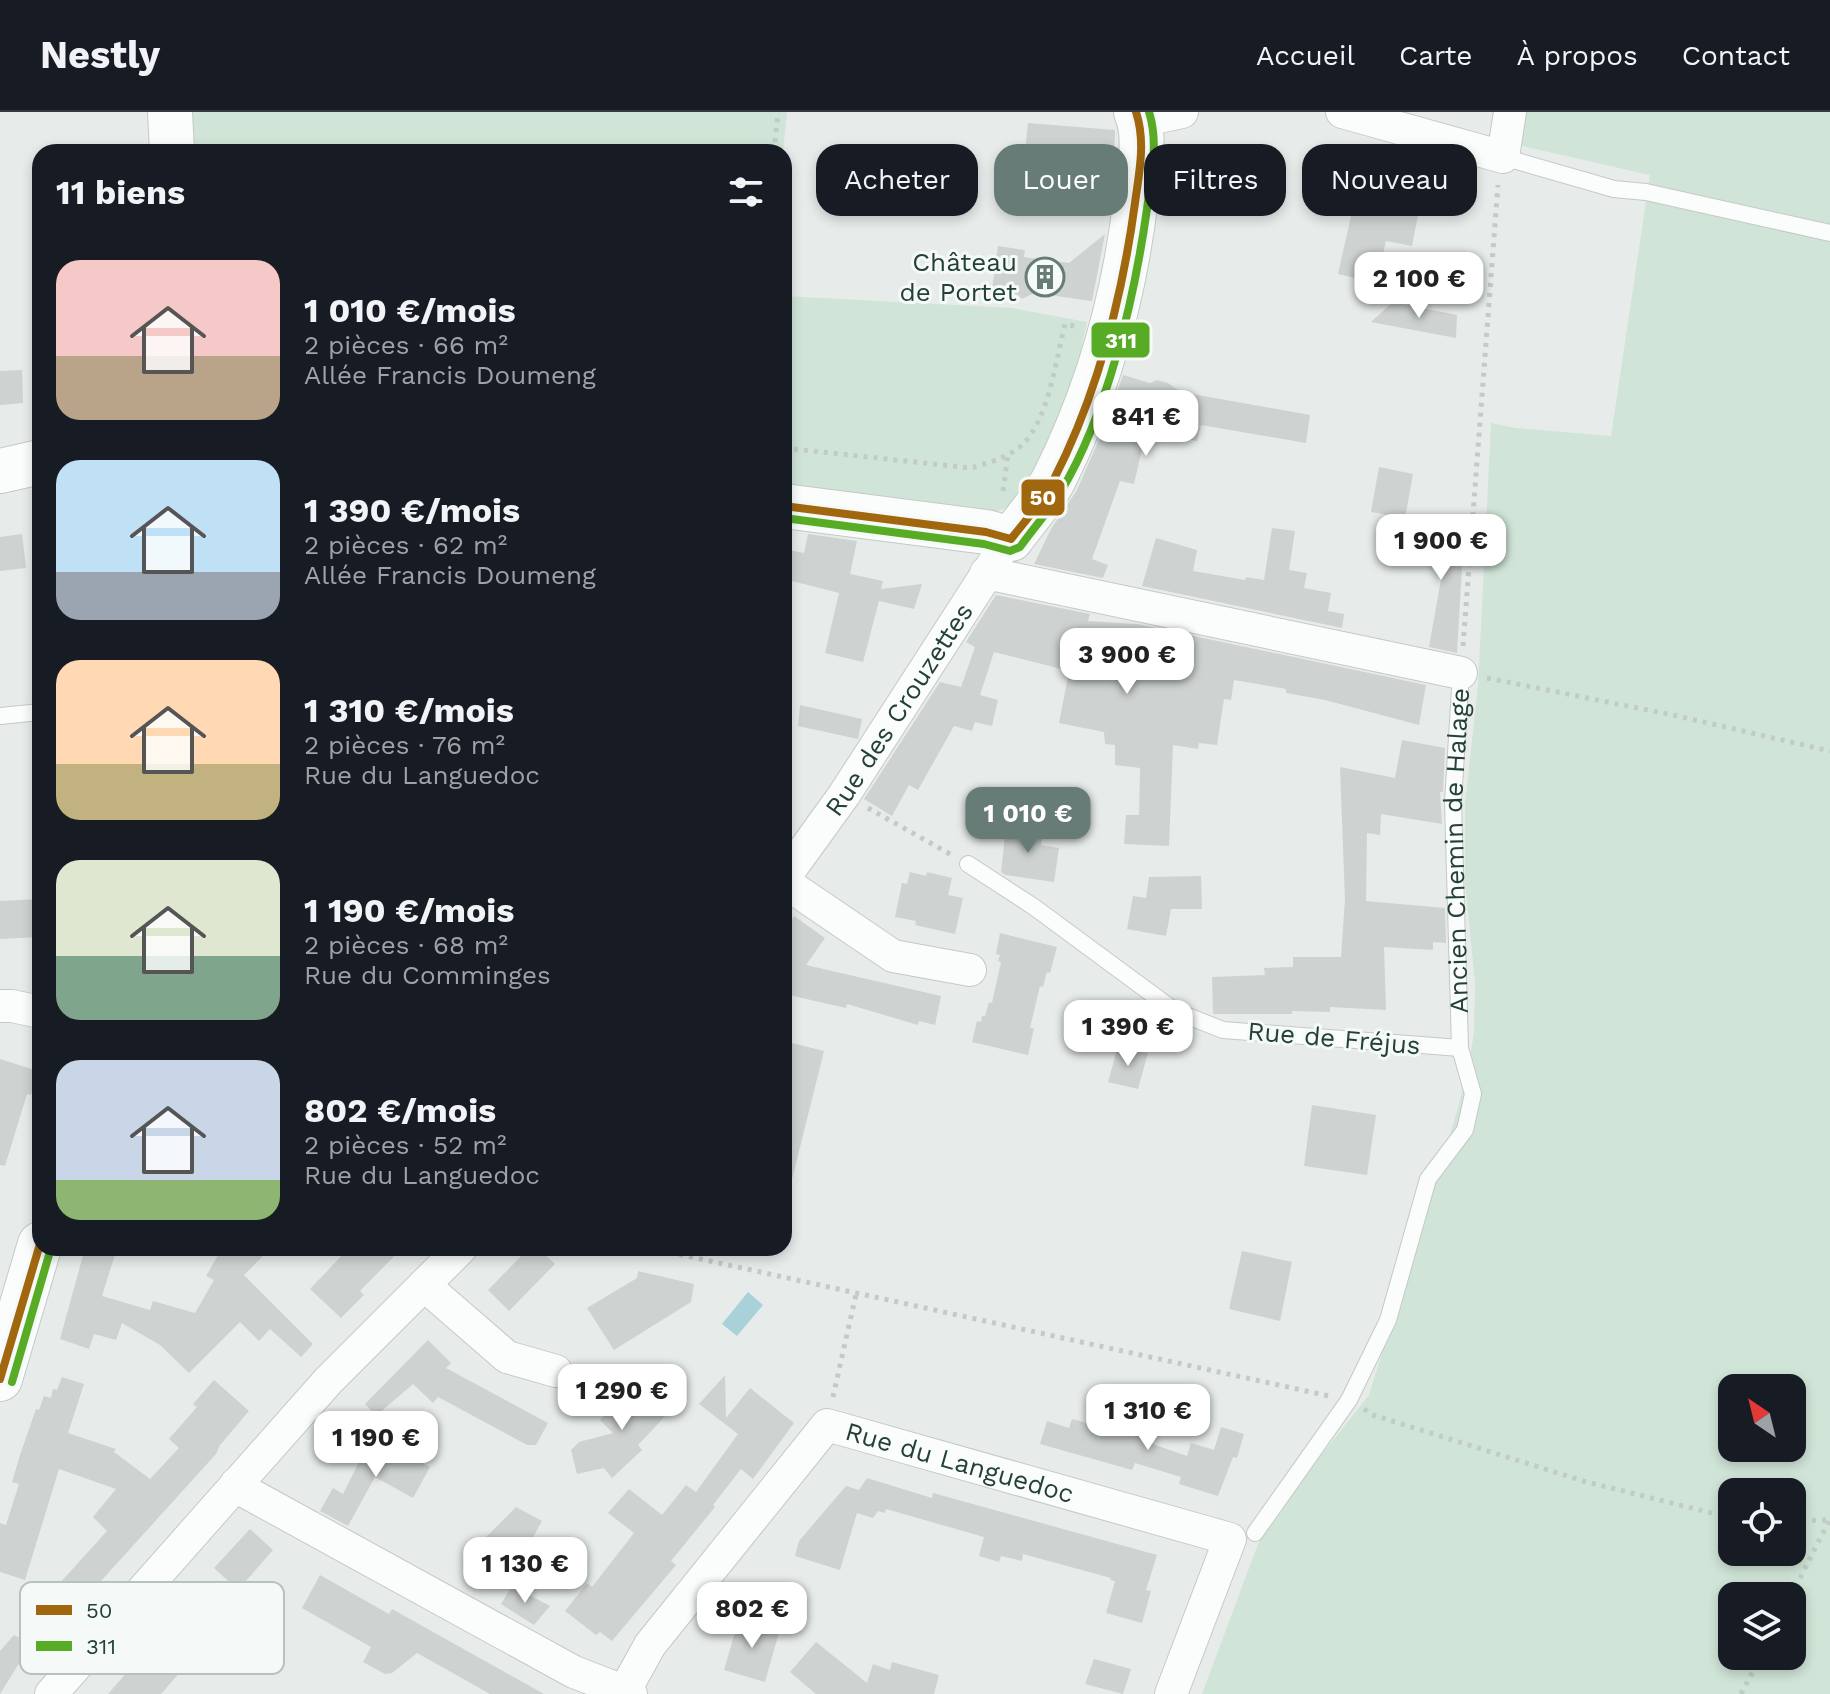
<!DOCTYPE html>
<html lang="fr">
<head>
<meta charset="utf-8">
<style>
  :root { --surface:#171b24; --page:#20242c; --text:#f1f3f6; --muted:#9ea1a6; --line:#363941; --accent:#687c77 }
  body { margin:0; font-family:"Work Sans",sans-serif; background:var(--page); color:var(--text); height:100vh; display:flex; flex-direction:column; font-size:30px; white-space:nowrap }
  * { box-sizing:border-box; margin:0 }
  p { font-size:26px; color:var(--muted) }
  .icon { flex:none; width:44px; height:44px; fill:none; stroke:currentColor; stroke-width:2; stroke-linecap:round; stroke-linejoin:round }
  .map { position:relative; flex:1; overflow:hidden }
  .details { position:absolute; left:32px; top:32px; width:760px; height:1112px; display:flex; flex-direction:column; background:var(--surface); border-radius:24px; box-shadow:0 4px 12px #0003 }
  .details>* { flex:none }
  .banner { position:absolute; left:816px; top:32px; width:760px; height:72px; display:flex; gap:16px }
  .needle { width:52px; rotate:325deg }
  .controls { position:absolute; left:1718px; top:1262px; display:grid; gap:16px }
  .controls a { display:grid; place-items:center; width:88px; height:88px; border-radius:16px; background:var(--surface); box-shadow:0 4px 12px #0003; font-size:40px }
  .price { position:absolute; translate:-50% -68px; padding:0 18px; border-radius:16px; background:#fff; color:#222; font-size:26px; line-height:52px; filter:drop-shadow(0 2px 4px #0008) }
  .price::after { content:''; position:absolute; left:50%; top:48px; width:24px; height:18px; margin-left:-12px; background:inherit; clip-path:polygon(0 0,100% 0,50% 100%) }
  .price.active { background:var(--accent); color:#fff }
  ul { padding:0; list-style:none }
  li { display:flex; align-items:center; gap:24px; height:200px; padding:0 24px }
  li span { display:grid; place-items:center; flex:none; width:224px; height:160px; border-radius:24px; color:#555 }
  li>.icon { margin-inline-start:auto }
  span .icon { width:96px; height:96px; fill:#fffc; stroke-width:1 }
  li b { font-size:34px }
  h2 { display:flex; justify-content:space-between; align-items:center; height:96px; padding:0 24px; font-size:34px }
  .tag { padding:0 28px; border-radius:24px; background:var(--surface); box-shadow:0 4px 12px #0003; font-size:28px; line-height:72px }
  .tag.active { background:var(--accent); color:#fff }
  header { display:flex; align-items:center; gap:48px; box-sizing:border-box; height:112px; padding:0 40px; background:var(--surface); border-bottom:2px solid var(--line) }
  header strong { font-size:38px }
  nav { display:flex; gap:44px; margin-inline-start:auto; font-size:28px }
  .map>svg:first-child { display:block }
  .green { fill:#d0e5d7; fill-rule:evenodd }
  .water { fill:#a8d1da }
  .building { fill:#ced3d1 }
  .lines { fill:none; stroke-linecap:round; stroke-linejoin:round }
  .lane-casing { stroke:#c4c9c7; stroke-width:18 }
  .street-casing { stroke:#c4c9c7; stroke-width:34 }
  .secondary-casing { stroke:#c2cac7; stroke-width:46 }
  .path { stroke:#c2cbc9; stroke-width:5; stroke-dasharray:4 6; stroke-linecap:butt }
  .lane { stroke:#fbfcfc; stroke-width:16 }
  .street { stroke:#fbfcfc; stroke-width:32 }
  .secondary { stroke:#fbfcfc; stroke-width:44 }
  .bus-1-casing { stroke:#f5faf8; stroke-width:14 }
  .bus-2-casing { stroke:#f5faf8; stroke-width:14 }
  .bus-1 { stroke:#a0670f; stroke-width:8 }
  .bus-2 { stroke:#58ac25; stroke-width:8 }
  .labels { text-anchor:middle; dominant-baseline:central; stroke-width:6; stroke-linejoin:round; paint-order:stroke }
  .poi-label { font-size:26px; fill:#234039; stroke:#f5faf8; text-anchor:end }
  .street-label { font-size:26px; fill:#234039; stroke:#f5faf8 }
  .key { fill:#f5faf8; stroke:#b6c2bf; stroke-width:2 }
  .key-label { font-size:22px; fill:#234039 }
  .line-badge { stroke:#f5faf8; stroke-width:3 }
  .badge-label { font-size:22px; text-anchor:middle; font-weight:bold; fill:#fff }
</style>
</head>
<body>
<header>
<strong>Nestly</strong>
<nav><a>Accueil</a><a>Carte</a><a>À propos</a><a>Contact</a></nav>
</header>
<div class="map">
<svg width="1830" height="1582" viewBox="0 0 1830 1582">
  <rect width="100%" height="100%" fill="#e7ecea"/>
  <g class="green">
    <polygon points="190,0 787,0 783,40 202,40 191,33"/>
    <path d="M1517 0H1830V1582H1202L1258 1432 1287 1386 1369 1283 1458 996 1470 946 1474 920 1475 871 1465 770V692L1478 574 1491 311 1516 316 1611 324 1650 63 1509 31ZM1732 1276H1792V1336H1732ZM1732 1380H1792V1440H1732ZM1732 1484H1792V1544H1732Z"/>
    <polygon points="784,184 1012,196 1087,210 1065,310 1026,387 984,405 784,381"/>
  </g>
  <g class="water">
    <polygon points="1399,151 1438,157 1435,176 1430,181 1424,180 1424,174 1396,168"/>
    <polygon points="748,1180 763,1193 737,1224 722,1212"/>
  </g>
  <g class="building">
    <polygon points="1028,11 1115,18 1114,47 1025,40"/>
    <polygon points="1361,60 1413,72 1411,84 1421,88 1412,134 1386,129 1376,171 1338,162"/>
    <polygon points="1105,122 1092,189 1034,181 1022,187 1018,183 992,178 998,134 1025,138 1024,145 1069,151"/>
    <polygon points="1393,190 1457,203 1456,226 1371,210"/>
    <polygon points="22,258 23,291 0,293 0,259"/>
    <polygon points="1123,263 1150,271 1157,268 1168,271 1181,280 1310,303 1306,331 1201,313 1197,329 1177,325 1175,330 1145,324 1134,372 1120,369 1092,447 1108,453 1103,466 1034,452 1051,417 1077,378 1107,309"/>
    <polygon points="1379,355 1413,362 1405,406 1371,400"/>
    <polygon points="1272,416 1295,419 1289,458 1307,461 1304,476 1331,481 1328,499 1344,502 1342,516 1142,474 1156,426 1197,438 1193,459 1245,468 1246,465 1264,468"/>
    <polygon points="1397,419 1447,429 1448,420 1464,422 1457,541 1429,535 1444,450 1394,440"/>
    <polygon points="22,422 26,456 0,459 0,425"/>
    <polygon points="808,422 857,429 850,462 883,469 881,477 922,472 914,497 879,489 863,550 825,541 839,481 784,467 784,437 804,441"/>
    <polygon points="996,483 1090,502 1088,509 1137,512 1426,573 1419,613 1325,588 1286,581 1286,577 1234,568 1231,588 1224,587 1217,633 1199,631 1198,637 1173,633 1169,734 1124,732 1126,703 1139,703 1140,656 1115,653 1115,633 1105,632 1104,620 1059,611 1069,559 994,540 980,583 998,588 992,614 975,610 972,619 954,614 918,678 909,673 892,704 864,687 940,570 961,575 975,535 966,530"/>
    <polygon points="800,593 862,607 858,627 798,614"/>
    <polygon points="1402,628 1445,636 1443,680 1440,680 1442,712 1381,702 1380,723 1367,721 1366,789 1445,796 1446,831 1433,830 1433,838 1384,835 1386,898 1330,895 1330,900 1292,899 1292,902 1213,902 1212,865 1265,863 1264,856 1293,855 1293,845 1341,845 1345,787 1340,655 1395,666"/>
    <polygon points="1006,714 1043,719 1041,733 1059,736 1054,770 1005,763 1001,760"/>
    <polygon points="910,760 926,764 927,760 952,766 948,783 963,786 955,822 915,813 916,809 895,805 902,771 907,772"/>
    <polygon points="1201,764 1202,797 1171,797 1166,824 1127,817 1133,784 1146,786 1149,765"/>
    <polygon points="40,787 40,825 0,827 0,789"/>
    <polygon points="794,804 825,826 806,853 941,884 935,913 919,909 918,913 847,892 846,896 793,884 787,879 784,884 784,817"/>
    <polygon points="1000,821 1057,835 1050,861 1047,860 1043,875 1040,874 1030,916 1034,916 1028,943 972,930 977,909 981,910 982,904 985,904 989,890 992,891 1001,850 998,849 1000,843 996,842"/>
    <polygon points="784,929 824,939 792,1067 784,1066"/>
    <polygon points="1118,934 1148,941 1138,977 1108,970"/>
    <polygon points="0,947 38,959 31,983 27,982 5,1054 0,1053"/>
    <polygon points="1312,993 1376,1003 1367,1063 1304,1054"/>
    <polygon points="85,1136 117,1136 102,1184 150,1198 153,1189 195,1201 214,1168 206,1164 222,1136 271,1136 244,1163 313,1232 301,1245 270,1217 259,1229 240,1210 189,1261 160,1233 122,1211 116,1228 94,1222 89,1237 60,1227"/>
    <polygon points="349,1136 402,1136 360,1179 364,1183 341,1206 310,1177"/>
    <polygon points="529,1136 538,1136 555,1152 509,1199 488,1178"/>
    <polygon points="1242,1139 1292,1150 1280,1209 1229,1197"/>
    <polygon points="638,1159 694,1172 691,1190 614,1238 587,1196 637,1166"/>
    <polygon points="428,1228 451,1251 446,1256 548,1311 536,1333 527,1333 438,1285 433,1291 413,1272 376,1304 365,1292"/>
    <polygon points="725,1263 726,1306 750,1276 794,1311 753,1367 741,1357 713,1393 715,1395 671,1449 676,1453 612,1529 600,1520 596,1523 565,1499 587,1471 592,1475 634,1421 608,1401 629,1377 662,1403 686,1373 696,1380 738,1322 699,1292"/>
    <polygon points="62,1265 84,1272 68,1321 116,1337 114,1340 150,1367 179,1336 169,1327 197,1295 193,1292 214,1268 249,1299 220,1333 216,1342 71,1502 50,1482 107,1419 93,1405 116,1377 59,1357 25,1468 0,1460 0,1411 6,1413 19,1372 12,1370 20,1343 36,1297 39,1298 44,1284 51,1286 53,1277 57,1278"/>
    <polygon points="640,1267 671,1298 638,1333 642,1338 612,1366 604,1356 577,1362 571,1338 579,1330 613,1321 600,1308"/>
    <polygon points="1072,1307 1112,1318 1115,1308 1144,1317 1141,1328 1187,1344 1191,1331 1214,1338 1221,1315 1244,1322 1237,1346 1233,1345 1218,1384 1179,1372 1181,1365 1135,1351 1132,1358 1040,1332 1047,1309 1069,1316"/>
    <polygon points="372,1324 430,1355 413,1386 375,1365 348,1414 320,1399 333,1376 343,1382"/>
    <polygon points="867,1366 932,1386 933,1381 1157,1443 1146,1478 1151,1479 1142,1511 1106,1501 1115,1469 1110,1468 1111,1466 1023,1442 1022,1449 1001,1444 999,1450 979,1444 984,1425 886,1397 885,1401 878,1399 873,1406 857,1401 840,1458 795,1444 799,1429 846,1374 859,1378"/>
    <polygon points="516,1395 542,1409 514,1460 477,1442 485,1426"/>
    <polygon points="250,1417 273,1438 238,1478 214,1456"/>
    <polygon points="320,1463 389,1502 392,1497 544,1582 490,1582 417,1541 392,1561 385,1562 363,1550 371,1535 302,1496"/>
    <polygon points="512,1474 550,1494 534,1513 501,1492"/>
    <polygon points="188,1490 218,1517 161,1582 108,1582"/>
    <polygon points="739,1506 780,1517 765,1570 724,1558"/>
    <polygon points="14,1523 31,1532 0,1582 0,1539"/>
    <polygon points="816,1530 867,1571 873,1552 890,1558 892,1550 939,1563 934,1582 816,1582 790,1560"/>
    <polygon points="1094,1547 1131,1557 1123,1582 1085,1572"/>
  </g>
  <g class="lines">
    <g class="lane-casing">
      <g id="lane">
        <polyline points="1503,45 1614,77 1646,80 1830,121"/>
        <polyline points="0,604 40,600"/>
        <polyline points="968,752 1034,795 1175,899 1223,918 1460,936"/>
        <path id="s1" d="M1255 1421 1349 1288 1388 1208 1428 1067 1465 1018 1473 982 1460 936 1453 690 1461 561"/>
      </g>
    </g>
    <g class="street-casing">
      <g id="street">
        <polyline points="1342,0 1503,45 1510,0"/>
        <polyline points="1140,9 1182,0"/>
        <polyline points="986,461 1461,561"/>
        <path id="s2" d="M784 766 844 683 997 446"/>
        <polyline points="784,770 893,844 970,858"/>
        <polyline points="0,894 12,894 40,900"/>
        <polyline points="424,1173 507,1245 556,1259"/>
        <polyline points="236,1372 246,1380 574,1560 631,1582"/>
        <path id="s3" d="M624 1580 650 1533 827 1313 1230 1427 1171 1582"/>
        <polyline points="51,1582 328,1269 461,1136"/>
      </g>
    </g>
    <g class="secondary-casing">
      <g id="secondary">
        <polyline points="170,0 172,40"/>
        <polyline points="0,359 40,350"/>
        <path d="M784 394 986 420 1011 427C1025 408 1043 388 1054 367 1098 279 1125 182 1136 85 1139 59 1147 25 1136 0"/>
        <polyline points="0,1267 40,1132"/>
      </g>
    </g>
    <g class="path">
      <polyline points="774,40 778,0"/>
      <path d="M784 336 971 356C988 351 1010 345 1023 332 1049 306 1056 247 1065 212L1078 215"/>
      <polyline points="1003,379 1008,342"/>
      <polyline points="1463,534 1498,73"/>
      <polyline points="1487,566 1673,603 1830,639"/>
      <polyline points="868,696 950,742"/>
      <polyline points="650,1136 1329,1284"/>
      <polyline points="833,1285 856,1182"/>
      <polyline points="1364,1297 1373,1303 1583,1369 1732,1406"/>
      <polyline points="1792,1409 1829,1408"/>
      <polyline points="1791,1484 1830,1407"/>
      <polyline points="1741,1582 1761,1544"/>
    </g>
    <use href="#lane" class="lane"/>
    <use href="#street" class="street"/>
    <use href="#secondary" class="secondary"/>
    <g class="bus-1-casing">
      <g id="bus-1">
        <path d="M784 394 986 420 1011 427C1026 408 1043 389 1054 367 1098 281 1122 186 1135 91 1139 61 1146 30 1136 0"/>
        <polyline points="0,1267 40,1132"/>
      </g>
    </g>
    <g class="bus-2-casing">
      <g id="bus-2">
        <path d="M784 406 984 432 1010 439 1020 435C1033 417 1048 400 1060 381 1108 301 1134 188 1147 97 1151 65 1159 31 1149 0"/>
        <polyline points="12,1270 51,1136"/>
      </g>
    </g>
    <use href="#bus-1" class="bus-1"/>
    <use href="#bus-2" class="bus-2"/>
  </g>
  <defs>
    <g id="building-ring" transform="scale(2)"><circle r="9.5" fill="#f5faf8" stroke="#687c77" stroke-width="1.5"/><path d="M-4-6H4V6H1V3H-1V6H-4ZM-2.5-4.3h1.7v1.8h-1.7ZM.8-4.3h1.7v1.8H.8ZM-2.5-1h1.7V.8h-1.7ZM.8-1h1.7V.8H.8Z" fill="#687c77"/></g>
  </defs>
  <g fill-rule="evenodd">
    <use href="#building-ring" x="1045" y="165"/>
  </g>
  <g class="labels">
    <g class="poi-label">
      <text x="1017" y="150">Château<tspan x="1017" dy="30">de Portet</tspan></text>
    </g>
    <g class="street-label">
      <text stroke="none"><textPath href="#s2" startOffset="204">Rue des Crouzettes</textPath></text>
      <text stroke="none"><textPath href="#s1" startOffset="742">Ancien Chemin de Halage</textPath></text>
      <text transform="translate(1334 926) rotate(5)">Rue de Fréjus</text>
      <text stroke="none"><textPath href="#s3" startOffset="474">Rue du Languedoc</textPath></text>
    </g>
  </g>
  <rect x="20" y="1470" width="264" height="92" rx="12" class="key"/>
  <rect x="36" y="1493" width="36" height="10" fill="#a0670f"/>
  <rect x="36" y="1529" width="36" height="10" fill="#58ac25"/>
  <g class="key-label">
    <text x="86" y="1506">50</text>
    <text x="86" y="1542">311</text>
  </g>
  <g class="line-badge">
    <rect x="1090" y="209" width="61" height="38" rx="8" fill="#58ac25"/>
    <rect x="1020" y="366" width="46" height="39" rx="8" fill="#a0670f"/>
  </g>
  <g class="badge-label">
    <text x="1121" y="236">311</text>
    <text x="1043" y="393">50</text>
  </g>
</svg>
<div class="controls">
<a><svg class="needle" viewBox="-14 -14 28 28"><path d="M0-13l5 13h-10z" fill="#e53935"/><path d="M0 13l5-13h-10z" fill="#9ea1a6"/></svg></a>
<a><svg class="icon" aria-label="locate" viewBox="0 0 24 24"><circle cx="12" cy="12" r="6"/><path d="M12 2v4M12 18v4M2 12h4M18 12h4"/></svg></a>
<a><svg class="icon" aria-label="layers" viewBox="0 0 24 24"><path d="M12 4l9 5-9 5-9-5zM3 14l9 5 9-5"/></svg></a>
</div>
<b class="price" style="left:1419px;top:208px">2 100 €</b>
<b class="price" style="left:1146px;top:346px">841 €</b>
<b class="price" style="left:1441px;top:470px">1 900 €</b>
<b class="price" style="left:1127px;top:584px">3 900 €</b>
<b class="price active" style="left:1028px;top:743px">1 010 €</b>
<b class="price" style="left:1128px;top:956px">1 390 €</b>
<b class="price" style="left:622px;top:1320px">1 290 €</b>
<b class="price" style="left:1148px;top:1340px">1 310 €</b>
<b class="price" style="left:376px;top:1367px">1 190 €</b>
<b class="price" style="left:525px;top:1493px">1 130 €</b>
<b class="price" style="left:752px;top:1538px">802 €</b>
<div class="banner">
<a class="tag">Acheter</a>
<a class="tag active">Louer</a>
<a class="tag">Filtres</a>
<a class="tag">Nouveau</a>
</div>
<section class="details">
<h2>11 biens<svg class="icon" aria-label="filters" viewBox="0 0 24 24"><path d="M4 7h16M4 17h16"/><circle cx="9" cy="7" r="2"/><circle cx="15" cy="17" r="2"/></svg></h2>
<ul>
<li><span style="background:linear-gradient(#f6c9c9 60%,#b9a48a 0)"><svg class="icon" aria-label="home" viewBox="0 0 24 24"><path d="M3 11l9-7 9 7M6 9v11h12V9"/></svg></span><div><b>1 010 €/mois</b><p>2 pièces · 66 m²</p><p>Allée Francis Doumeng</p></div></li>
<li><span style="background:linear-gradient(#bfe0f5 70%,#9aa5b1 0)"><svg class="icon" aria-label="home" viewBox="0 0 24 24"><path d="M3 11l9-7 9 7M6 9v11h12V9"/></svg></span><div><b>1 390 €/mois</b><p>2 pièces · 62 m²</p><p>Allée Francis Doumeng</p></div></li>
<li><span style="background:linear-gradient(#ffd9b3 65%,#c2b280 0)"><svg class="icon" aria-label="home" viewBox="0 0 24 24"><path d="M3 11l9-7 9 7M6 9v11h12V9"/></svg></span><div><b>1 310 €/mois</b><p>2 pièces · 76 m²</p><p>Rue du Languedoc</p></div></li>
<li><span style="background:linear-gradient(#dfe7d0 60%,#7fa58c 0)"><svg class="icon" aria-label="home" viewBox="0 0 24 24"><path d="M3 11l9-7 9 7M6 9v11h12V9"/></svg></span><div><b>1 190 €/mois</b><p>2 pièces · 68 m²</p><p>Rue du Comminges</p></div></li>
<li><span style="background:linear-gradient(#c9d6e8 75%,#8fb573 0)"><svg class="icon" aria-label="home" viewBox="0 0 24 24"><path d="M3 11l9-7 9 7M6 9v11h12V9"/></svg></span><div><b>802 €/mois</b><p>2 pièces · 52 m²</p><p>Rue du Languedoc</p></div></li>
</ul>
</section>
</div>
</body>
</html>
